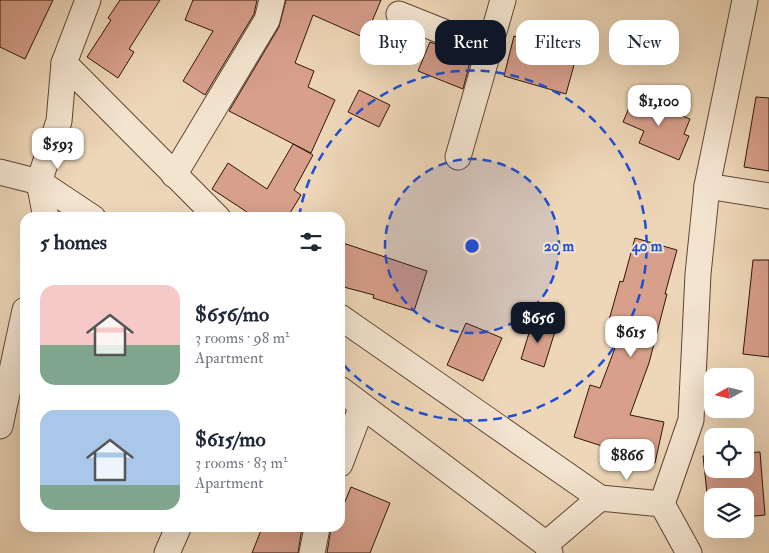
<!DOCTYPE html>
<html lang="en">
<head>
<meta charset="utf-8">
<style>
  :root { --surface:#fff; --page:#f2f2f3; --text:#1f2937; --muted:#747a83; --accent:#111827 }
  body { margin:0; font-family:"IM FELL Double Pica",serif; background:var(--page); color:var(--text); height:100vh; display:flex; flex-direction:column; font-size:19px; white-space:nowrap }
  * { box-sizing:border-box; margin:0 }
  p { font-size:16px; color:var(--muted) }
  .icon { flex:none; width:28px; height:28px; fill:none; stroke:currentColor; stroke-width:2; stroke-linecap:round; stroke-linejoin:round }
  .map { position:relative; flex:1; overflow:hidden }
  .drawer { position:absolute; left:20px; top:212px; width:325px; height:320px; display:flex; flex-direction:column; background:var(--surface); border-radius:15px; box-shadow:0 5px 20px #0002 }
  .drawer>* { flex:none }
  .top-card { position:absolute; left:360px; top:20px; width:334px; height:45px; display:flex; gap:10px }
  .needle { width:32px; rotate:262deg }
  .buttons { position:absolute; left:704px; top:368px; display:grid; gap:10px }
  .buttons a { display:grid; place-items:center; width:50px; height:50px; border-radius:10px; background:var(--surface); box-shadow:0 5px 20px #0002; font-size:25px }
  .price { position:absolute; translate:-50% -42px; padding:0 11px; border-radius:10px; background:#fff; color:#222; font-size:16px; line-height:32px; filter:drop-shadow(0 1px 2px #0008) }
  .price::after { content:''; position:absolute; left:50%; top:30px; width:15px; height:11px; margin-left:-8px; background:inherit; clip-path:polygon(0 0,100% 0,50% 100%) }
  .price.current { background:var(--accent); color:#fff }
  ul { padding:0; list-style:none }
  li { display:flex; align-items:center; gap:15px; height:125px; padding:0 20px }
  li span { display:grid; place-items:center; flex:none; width:140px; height:100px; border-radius:15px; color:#555 }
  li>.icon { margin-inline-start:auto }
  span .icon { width:60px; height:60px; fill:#fffc; stroke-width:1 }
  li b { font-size:21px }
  h2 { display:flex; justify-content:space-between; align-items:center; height:60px; padding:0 20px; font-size:21px }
  .tag { padding:0 18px; border-radius:15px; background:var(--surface); box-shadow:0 5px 20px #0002; font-size:18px; line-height:45px }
  .tag.current { background:var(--accent); color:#fff }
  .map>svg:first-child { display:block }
  .building { fill:#d89f8b; stroke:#2f150b }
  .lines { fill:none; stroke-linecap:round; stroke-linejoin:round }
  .minor-casing { stroke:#5f4636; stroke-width:27 }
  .minor { stroke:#f4e5d1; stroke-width:25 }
  .ring { fill:none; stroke:#1d4ed8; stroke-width:2.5; stroke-dasharray:9 6 }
  .centre { fill:#1d4ed8; stroke:#f4e5d1; stroke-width:2.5 }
  .ring-label { font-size:15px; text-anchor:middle; font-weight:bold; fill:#1d4ed8; stroke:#f4e5d1; stroke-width:4; stroke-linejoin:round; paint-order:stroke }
</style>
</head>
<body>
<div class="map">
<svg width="769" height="553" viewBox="0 0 769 553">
  <rect width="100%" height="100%" fill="#eed7b8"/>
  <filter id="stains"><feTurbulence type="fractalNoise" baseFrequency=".004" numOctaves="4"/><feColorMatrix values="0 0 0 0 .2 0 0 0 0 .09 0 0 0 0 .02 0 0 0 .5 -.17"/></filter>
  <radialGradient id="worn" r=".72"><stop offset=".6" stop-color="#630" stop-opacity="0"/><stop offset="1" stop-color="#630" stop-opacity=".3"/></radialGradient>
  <g class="building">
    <polygon points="0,0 53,0 25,59 0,47"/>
    <polygon points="120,0 160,0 129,49 134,52 118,78 87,57 111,20 108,18"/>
    <polygon points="193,0 257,0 254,14 205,95 183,81 213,31 185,20"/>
    <polygon points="286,0 381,0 365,38 313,15 295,63 314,71 308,87 335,100 311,153 229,111 279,27"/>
    <polygon points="514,36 577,54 566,94 504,76"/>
    <polygon points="430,42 471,58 463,89 418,71"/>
    <polygon points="359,90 390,105 379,127 348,112"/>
    <polygon points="634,96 690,119 684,134 689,136 679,160 639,143 644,131 623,122"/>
    <polygon points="756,97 769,98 769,171 744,167"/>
    <polygon points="293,144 313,155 294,190 301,195 287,218 256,218 212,189 228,163 267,189"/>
    <polygon points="635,238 677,250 665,294 667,294 649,363 630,415 664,422 655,463 624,456 624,453 574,437 590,385 600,388 624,324 609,320 620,281 623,282"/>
    <polygon points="340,242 427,271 414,311 373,298 374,295 340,286"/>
    <polygon points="753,260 769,260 769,357 743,354"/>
    <polygon points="533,320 556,328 544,367 521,359"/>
    <polygon points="466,323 502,338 483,381 447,365"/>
    <polygon points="760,452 765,515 745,517 745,496 712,496 712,521 710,521 703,456 712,455 712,469 745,469 745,453"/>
    <polygon points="351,487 390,503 370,553 327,553 331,528 340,528 340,514"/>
    <polygon points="262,528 302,528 298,553 252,553"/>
  </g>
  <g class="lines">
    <g class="minor-casing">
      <g id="minor">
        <polyline points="399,14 489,50"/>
        <polyline points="64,63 218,218"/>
        <polyline points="458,157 503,0"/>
        <polyline points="0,172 39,182 93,218"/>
        <polyline points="174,175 267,20 272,0"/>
        <polyline points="707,186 769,196"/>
        <polyline points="46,218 39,182 59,121 64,63 88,0"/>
        <polyline points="340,317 600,498"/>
        <polyline points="340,389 546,544 550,553"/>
        <polyline points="0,426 25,310"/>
        <polyline points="340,464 362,406"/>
        <polyline points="662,504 691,420 698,274 707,186 745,0"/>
        <polyline points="546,544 600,498 662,504 689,553"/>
        <polyline points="167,553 178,528"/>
        <polyline points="312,553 317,528"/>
      </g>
    </g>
    <use href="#minor" class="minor"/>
  </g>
  <circle cx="472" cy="246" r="87" fill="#1d4ed8" fill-opacity=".12"/>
  <g class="ring">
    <circle cx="472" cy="246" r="87"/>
    <path d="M299 217A175 175 0 1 1 341 362"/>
  </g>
  <circle cx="472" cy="246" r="8" class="centre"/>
  <g class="ring-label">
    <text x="559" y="251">20 m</text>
    <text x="647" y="251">40 m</text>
  </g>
  <rect width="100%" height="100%" filter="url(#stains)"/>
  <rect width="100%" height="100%" fill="url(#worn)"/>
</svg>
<div class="buttons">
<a><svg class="needle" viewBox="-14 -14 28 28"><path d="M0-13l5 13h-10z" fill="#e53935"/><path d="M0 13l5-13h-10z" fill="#747a83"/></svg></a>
<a><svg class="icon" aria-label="locate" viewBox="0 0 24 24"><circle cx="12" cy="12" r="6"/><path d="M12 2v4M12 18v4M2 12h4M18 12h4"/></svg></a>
<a><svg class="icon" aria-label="layers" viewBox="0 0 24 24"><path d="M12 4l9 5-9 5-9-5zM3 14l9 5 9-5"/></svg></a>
</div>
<b class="price" style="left:659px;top:127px">$1,100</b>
<b class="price" style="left:58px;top:170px">$593</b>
<b class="price current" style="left:538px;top:344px">$656</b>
<b class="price" style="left:631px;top:358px">$615</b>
<b class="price" style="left:627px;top:481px">$866</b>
<div class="top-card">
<a class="tag">Buy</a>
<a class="tag current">Rent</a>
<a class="tag">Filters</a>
<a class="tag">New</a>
</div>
<section class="drawer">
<h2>5 homes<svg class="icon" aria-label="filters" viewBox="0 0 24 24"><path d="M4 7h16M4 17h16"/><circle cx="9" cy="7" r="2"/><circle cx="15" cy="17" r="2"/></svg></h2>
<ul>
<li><span style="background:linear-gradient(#f6c9c9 60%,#7fa58c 0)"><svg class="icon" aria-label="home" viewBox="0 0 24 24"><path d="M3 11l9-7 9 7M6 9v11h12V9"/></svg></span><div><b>$656/mo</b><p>3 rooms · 98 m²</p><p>Apartment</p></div></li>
<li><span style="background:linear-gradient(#a9c7e8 75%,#7fa58c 0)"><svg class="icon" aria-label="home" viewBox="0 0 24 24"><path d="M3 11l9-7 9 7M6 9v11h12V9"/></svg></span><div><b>$615/mo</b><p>3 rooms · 83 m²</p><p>Apartment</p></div></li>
</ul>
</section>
</div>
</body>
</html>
